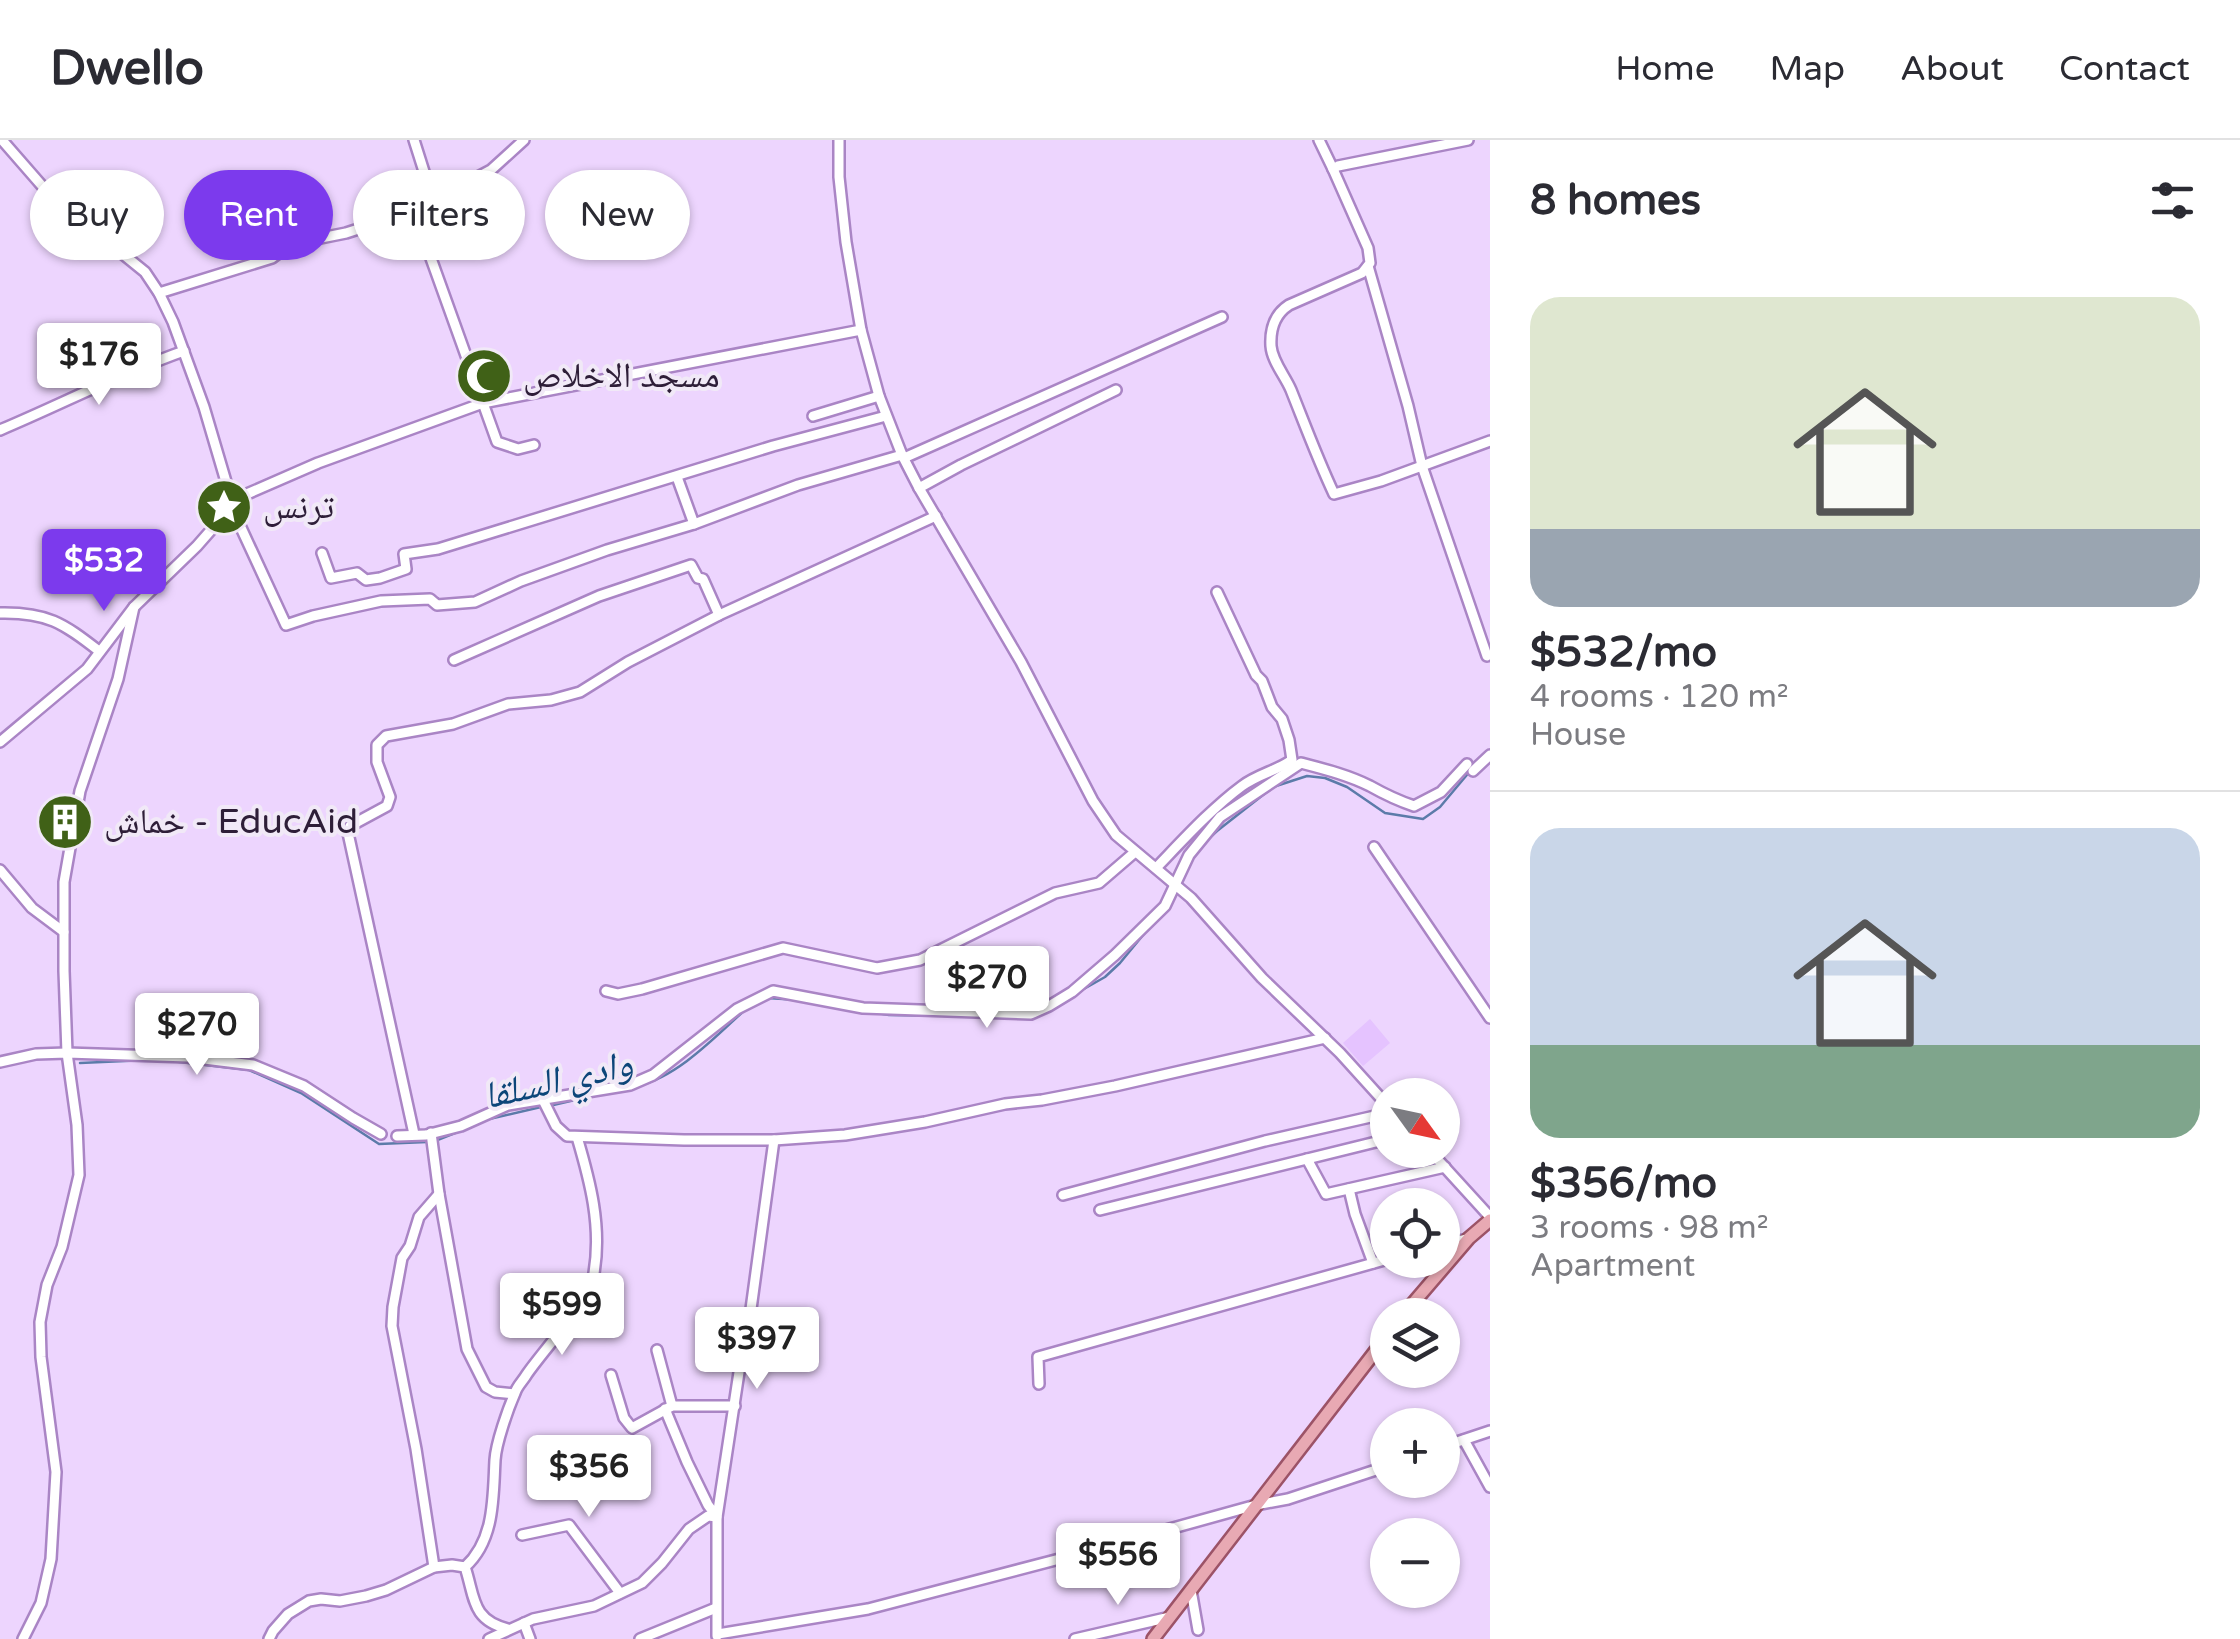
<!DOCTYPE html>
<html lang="en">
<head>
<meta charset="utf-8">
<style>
  :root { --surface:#fff; --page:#f2f2f3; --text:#2b2b33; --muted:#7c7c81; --line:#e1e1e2; --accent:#7c3aed }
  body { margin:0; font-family:"Varela Round","Noto Naskh Arabic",sans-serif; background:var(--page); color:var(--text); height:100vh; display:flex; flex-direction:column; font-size:38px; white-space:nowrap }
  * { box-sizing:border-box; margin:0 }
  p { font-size:32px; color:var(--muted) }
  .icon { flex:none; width:55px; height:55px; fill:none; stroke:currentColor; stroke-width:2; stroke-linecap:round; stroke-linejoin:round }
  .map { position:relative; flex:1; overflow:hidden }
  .side { display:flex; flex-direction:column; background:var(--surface); width:750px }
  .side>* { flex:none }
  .banner { position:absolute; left:30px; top:30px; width:950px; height:90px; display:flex; gap:20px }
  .needle { width:65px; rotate:123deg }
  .fabs { position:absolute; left:1370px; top:938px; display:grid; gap:20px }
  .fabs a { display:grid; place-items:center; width:90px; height:90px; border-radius:50%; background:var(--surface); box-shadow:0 2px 8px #0004; font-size:50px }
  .price { position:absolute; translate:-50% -85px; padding:0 22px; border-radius:10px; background:#fff; color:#222; font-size:32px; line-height:65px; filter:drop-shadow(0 2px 5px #0008) }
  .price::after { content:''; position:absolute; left:50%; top:60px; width:30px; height:22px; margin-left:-15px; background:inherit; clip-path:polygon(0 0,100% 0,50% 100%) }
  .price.selected { background:var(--accent); color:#fff }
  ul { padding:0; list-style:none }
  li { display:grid; align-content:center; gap:20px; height:530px; padding:0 40px }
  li+li { border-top:2px solid var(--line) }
  li span { display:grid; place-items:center; height:310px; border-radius:30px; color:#555 }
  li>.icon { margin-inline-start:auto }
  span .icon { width:180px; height:180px; fill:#fffc; stroke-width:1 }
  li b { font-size:42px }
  h2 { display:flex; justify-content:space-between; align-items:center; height:120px; padding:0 40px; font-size:42px }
  .chip { padding:0 35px; border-radius:45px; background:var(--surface); box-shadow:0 2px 8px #0004; font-size:35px; line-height:90px }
  .chip.selected { background:var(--accent); color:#fff }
  header { display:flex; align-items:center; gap:60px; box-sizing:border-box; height:140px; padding:0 50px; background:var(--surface); border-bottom:2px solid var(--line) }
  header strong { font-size:48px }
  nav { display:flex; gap:55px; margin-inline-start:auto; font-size:35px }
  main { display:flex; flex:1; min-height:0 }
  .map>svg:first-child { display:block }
  .built { fill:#e5c3ff }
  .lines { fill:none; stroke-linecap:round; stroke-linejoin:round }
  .stream { stroke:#5c7ba9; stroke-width:2.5 }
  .minor-casing { stroke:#aa85c5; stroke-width:14 }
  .major-casing { stroke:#9c5367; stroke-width:16 }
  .minor { stroke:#fff; stroke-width:9 }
  .major { stroke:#e8a9b3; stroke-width:11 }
  .labels { text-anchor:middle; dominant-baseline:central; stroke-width:8; stroke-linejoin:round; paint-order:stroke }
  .poi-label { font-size:35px; fill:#2e1e38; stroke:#f1e9f7; text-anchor:start }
  .water-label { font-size:38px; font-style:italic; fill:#0c4679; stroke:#f1e9f7 }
</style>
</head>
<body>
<header>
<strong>Dwello</strong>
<nav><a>Home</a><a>Map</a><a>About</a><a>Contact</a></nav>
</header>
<main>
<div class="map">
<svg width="1490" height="1499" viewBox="0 0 1490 1499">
  <rect width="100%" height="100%" fill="#edd5fe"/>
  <polygon class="built" points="1370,879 1390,903 1363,926 1343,903"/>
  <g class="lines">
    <g class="stream">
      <polyline points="1203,704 1217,691 1273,647 1307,636 1325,638 1347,647 1385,673 1423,679 1440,667 1471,630"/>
      <polyline points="1183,740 1192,718"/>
      <polyline points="1075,854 1105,837 1120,823 1153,783"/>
      <polyline points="767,858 799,860"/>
      <polyline points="871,872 889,875 958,876"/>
      <polyline points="171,921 249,930 301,953 379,1004 427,1002"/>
      <polyline points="80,923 148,920"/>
      <path d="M637 946C678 937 716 896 747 868"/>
      <polyline points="549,966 605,953"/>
      <polyline points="467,988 485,980 541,967"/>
      <polyline points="435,1001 460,991"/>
    </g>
    <g class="minor-casing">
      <g id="minor">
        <polyline points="2,0 50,55 145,132 159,153 173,182 204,267 237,379 286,485 313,476 381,461 430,459 437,465 475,462 521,441 607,410 694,384 798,345 902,315"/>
        <polyline points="414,0 433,60"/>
        <polyline points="839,0 839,37 846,102 861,190 879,256 902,315 919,348 1021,522 1093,661 1116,695 1191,758 1262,838 1340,913 1388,966"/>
        <polyline points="1319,0 1333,29"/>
        <path d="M1468 0 1338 26 1333 29 1368 108 1370 123 1362 133 1289 165C1275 174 1270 189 1271 206 1272 221 1285 236 1291 250 1305 285 1318 320 1334 354L1381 341 1490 301"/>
        <polyline points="414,71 497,302 518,309 534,305"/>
        <polyline points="1368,126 1408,266 1422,326 1487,516"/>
        <polyline points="159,153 272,118 291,104 346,93 414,71 491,30 524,0"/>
        <polyline points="813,276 879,256"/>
        <path d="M0 290C62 264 121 233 184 211"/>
        <polyline points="904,318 1222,177"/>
        <polyline points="677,337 694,384"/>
        <polyline points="919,348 961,325 1116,250"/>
        <polyline points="322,413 331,438 357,433 366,440 380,438 406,429 404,414 438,409 773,306 886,276"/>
        <path d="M0 473C47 472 63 483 99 511"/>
        <polyline points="454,520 599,456 691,425 698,438 703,439 719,475"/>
        <polyline points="0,602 87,529 134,467 197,406 240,357 318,323 483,263 861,190"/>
        <polyline points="1473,631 1490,615"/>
        <polyline points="1374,707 1490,878"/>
        <path d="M1156 728C1183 700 1211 669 1242 646 1258 634 1276 631 1292 620L1289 600 1282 579 1272 567 1262 541 1256 535 1217 452"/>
        <polyline points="0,730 32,768 64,792"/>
        <polyline points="606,851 618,854 642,849 783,808 877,828 920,820 1055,753 1099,743 1135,712"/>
        <polyline points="0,922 36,914 67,913 188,917 253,925 304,946 353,978 381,994"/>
        <polyline points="542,958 556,986 567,996 684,1000 774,1000 845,995 925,982 1005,964 1042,960 1115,946 1325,898"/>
        <polyline points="431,993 439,1054 467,1209 486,1247 495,1252 514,1254"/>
        <polyline points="414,994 348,693 350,686 387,666 390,657 377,622 377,605 386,596 453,584 508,564 551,560 580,552 628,522 719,475 936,376"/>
        <path d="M397 996 426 995 461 986 508 965 630 945 653 935 737 869 773 851 863 868 1031 874 1049 866 1072 852 1115 815 1165 766 1189 715 1220 677 1301 623C1324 629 1348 635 1370 646 1386 655 1396 660 1414 666L1441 652 1467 624"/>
        <polyline points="1429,1010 1490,1077"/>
        <polyline points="1307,1019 1326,1054 1445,1027"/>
        <polyline points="1349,1049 1355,1074 1373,1123"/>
        <polyline points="1063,1055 1265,1001 1388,973"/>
        <polyline points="1100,1070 1388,999"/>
        <polyline points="1442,1105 1467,1099"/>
        <polyline points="657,1210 672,1266"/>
        <polyline points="611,1235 624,1278 632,1288 672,1266 735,1266"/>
        <polyline points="1039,1244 1038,1217 1388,1119"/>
        <polyline points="1464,1300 1490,1347"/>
        <polyline points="1442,1307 1490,1291"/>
        <polyline points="522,1395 569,1385 620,1453"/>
        <polyline points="434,1427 416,1309 392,1186 393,1167 402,1118 410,1106 419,1077 439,1054"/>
        <path d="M465 1427C495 1400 493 1357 495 1320 496 1303 508 1269 515 1253 517 1246 523 1241 527 1234 545 1208 589 1162 594 1133 602 1086 590 1041 577 997"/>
        <polyline points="1191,1450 1198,1490"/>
        <polyline points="524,1483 530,1499"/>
        <polyline points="718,1494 868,1469 1090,1411 1256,1365 1288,1359 1388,1326"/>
        <polyline points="717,1496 717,1377 743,1206 748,1191 774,1000"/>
        <polyline points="23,1499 41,1463 51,1419 56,1332 41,1217 40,1182 47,1145 62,1107 79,1035 77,985 67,913 64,831 64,742 80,651 118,539 134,467"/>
        <path d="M269 1499 273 1491 288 1474 309 1461 321 1459 340 1461 366 1456 386 1450 434 1427 452 1425 465 1427C475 1457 471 1480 508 1489"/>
        <polyline points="489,1499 533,1479 594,1466 642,1443 662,1423 689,1389 708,1376 717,1377 708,1365 687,1322 665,1269"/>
        <polyline points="640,1499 716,1468"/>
        <polyline points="1075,1499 1170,1477"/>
      </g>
    </g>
    <g class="major-casing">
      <g id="major">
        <polyline points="1403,1175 1469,1098 1490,1080"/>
        <polyline points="1153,1499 1388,1195"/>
      </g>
    </g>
    <use href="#minor" class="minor"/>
    <use href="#major" class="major"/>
  </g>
  <defs>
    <g id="mosque-disc" transform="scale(2.875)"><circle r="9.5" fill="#406117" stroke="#f1e9f7"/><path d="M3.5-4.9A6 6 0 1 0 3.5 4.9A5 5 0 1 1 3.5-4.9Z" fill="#fff"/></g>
    <g id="sight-disc" transform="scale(2.875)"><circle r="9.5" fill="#406117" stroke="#f1e9f7"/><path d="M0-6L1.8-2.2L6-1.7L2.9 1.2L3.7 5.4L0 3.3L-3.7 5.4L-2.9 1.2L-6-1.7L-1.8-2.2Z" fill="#fff"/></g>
    <g id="building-disc" transform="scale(2.875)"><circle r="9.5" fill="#406117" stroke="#f1e9f7"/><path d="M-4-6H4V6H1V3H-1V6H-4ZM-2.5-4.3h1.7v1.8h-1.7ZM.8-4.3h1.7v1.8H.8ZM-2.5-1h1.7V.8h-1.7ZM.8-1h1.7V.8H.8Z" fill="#fff"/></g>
  </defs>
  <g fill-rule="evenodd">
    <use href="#mosque-disc" x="484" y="236"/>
    <use href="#sight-disc" x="224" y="367"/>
    <use href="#building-disc" x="65" y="682"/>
  </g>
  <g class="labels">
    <g class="poi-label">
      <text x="523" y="236">مسجد الاخلاص</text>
      <text x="263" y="367">ترنس</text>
      <text x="104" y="682">خماش - EducAid</text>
    </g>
    <g class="water-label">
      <text transform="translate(558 940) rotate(-13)">وادي السلقا</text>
    </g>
  </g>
</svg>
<div class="fabs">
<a><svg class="needle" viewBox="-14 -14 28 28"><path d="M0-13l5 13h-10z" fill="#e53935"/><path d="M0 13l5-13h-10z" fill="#7c7c81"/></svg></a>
<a><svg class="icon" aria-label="locate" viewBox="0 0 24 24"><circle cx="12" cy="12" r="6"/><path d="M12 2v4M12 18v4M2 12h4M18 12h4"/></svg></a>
<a><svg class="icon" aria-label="layers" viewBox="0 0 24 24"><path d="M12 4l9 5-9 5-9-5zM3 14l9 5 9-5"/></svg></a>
<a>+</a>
<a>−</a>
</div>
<b class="price" style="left:99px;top:268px">$176</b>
<b class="price selected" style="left:104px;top:474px">$532</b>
<b class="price" style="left:987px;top:891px">$270</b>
<b class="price" style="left:197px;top:938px">$270</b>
<b class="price" style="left:562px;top:1218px">$599</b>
<b class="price" style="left:757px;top:1252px">$397</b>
<b class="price" style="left:589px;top:1380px">$356</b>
<b class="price" style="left:1118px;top:1468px">$556</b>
<div class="banner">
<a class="chip">Buy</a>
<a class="chip selected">Rent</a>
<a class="chip">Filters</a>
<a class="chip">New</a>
</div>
</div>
<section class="side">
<h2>8 homes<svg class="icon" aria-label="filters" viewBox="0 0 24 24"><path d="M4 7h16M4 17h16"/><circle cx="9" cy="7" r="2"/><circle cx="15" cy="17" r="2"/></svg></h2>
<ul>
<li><span style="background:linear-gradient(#dfe7d0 75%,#9aa5b1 0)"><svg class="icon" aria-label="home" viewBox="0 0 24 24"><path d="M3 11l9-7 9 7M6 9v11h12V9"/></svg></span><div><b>$532/mo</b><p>4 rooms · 120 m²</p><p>House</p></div></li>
<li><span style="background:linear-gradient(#c9d6e8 70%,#7fa58c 0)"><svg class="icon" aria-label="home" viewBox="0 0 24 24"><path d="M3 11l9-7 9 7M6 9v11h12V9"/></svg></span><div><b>$356/mo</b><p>3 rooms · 98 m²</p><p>Apartment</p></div></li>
</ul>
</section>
</main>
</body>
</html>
